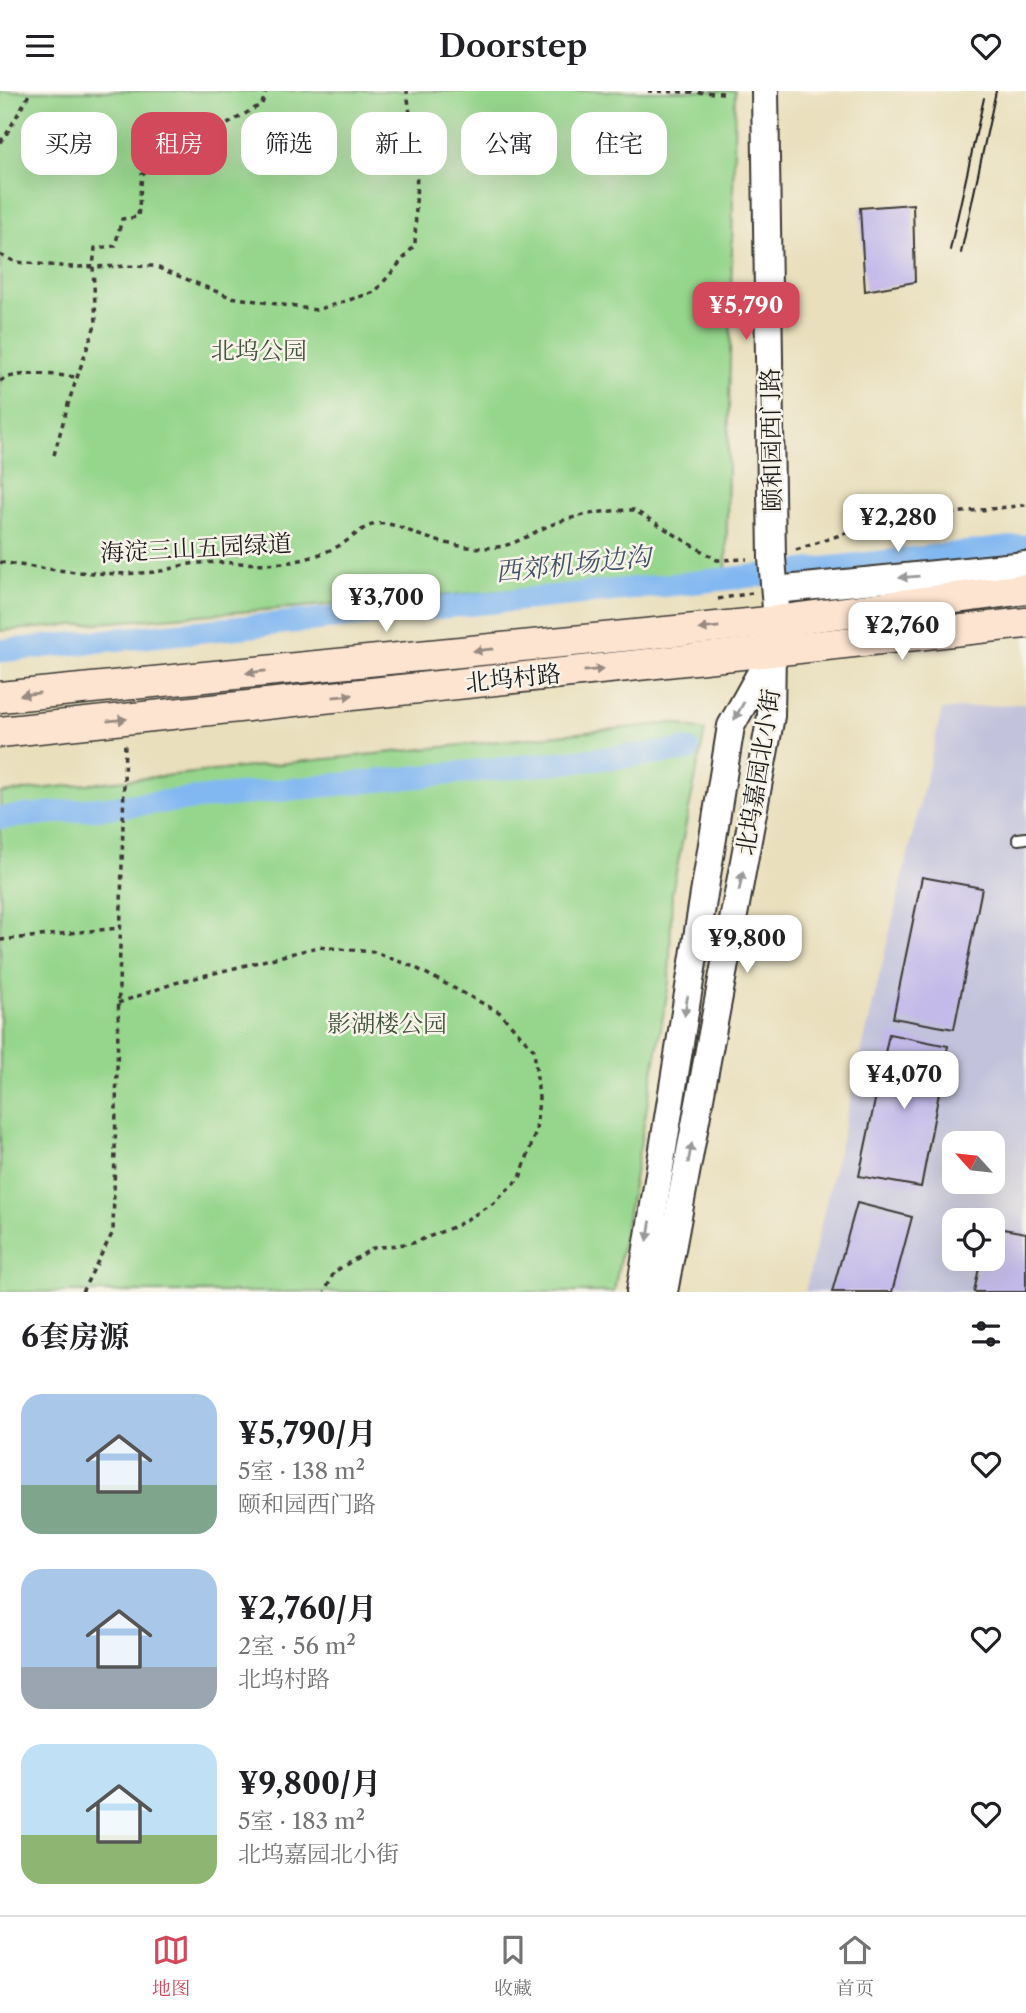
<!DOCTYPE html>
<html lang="zh">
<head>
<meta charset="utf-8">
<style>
  :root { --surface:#fff; --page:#f6f6f6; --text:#202124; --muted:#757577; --line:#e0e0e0; --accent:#d1495b }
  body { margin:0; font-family:"Libre Caslon Text","Noto Serif SC",serif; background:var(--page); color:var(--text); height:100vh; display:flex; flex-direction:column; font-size:26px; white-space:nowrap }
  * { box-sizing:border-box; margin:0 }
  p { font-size:23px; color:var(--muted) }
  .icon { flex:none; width:38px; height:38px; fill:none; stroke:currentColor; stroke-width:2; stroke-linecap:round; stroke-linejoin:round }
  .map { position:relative; height:1201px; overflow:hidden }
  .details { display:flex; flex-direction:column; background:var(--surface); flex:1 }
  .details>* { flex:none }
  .guide { position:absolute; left:21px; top:21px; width:985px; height:63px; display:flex; gap:14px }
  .needle { width:46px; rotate:297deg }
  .controls { position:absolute; left:942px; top:1040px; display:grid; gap:14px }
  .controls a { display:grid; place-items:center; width:63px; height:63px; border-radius:14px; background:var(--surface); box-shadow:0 7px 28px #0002; font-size:35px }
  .price { position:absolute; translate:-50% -60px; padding:0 16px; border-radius:14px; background:#fff; color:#222; font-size:23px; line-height:46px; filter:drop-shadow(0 2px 4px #0008) }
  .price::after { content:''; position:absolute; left:50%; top:42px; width:21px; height:16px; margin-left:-10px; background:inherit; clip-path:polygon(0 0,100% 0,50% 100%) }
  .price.selected { background:var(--accent); color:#fff }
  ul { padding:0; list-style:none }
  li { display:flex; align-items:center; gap:21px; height:175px; padding:0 21px }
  li span { display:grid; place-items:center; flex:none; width:196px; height:140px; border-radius:21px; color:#555 }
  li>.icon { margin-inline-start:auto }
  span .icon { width:84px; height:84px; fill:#fffc; stroke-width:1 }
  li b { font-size:30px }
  h2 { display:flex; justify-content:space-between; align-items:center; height:84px; padding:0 21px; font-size:30px }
  .tag { padding:0 24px; border-radius:21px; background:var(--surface); box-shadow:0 7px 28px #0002; font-size:24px; line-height:63px }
  .tag.selected { background:var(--accent); color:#fff }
  header { display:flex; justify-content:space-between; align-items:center; height:91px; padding:0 21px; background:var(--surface); font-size:32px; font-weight:600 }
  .dock { display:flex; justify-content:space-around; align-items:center; height:98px; border-top:2px solid var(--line); background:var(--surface); font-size:19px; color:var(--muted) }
  .dock a { display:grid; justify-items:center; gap:4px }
  .dock .selected { color:var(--accent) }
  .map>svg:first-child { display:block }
  .industrial { fill:#c2c2dc; fill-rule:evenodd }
  .green { fill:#96d68c; stroke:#597954; stroke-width:2 }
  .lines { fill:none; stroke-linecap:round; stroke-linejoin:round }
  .canal { stroke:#82b8f1; stroke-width:23 }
  .building { fill:#c3bae9 }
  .service-casing { stroke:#3b3934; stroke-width:14 }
  .tertiary-casing { stroke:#3b3934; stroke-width:30 }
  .secondary-casing { stroke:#3b3934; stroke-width:33 }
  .path { stroke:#3b3934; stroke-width:3.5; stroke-dasharray:5 5; stroke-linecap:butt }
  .service { stroke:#fff; stroke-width:10 }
  .tertiary { stroke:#fff; stroke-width:26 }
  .secondary { stroke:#fde4d1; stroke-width:30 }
  .tram { stroke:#1c1c1c; stroke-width:2 }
  .oneway { fill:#999 }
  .oneway2 { fill:#988a80 }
  .labels { text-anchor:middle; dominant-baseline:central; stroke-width:5; stroke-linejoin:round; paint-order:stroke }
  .park-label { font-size:24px; fill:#41543e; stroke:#f7f3e8 }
  .street-label { font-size:24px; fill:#1c1c1c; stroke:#f7f3e8 }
  .water-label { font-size:26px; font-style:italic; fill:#405367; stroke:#f7f3e8 }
</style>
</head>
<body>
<header><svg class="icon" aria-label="menu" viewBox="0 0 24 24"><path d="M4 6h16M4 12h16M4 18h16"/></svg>Doorstep<svg class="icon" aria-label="heart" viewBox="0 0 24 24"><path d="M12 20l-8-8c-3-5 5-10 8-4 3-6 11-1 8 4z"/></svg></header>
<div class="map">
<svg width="1026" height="1201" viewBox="0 0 1026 1201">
  <rect width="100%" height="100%" fill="#f7f3e8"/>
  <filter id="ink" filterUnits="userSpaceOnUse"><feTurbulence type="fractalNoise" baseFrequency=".0143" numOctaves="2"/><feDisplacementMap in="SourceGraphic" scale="14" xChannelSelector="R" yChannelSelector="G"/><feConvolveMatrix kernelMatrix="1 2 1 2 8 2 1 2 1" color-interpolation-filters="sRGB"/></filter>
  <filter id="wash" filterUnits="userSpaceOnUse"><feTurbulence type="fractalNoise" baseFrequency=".00686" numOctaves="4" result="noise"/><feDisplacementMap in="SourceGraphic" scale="28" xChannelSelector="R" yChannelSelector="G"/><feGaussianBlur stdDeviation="1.57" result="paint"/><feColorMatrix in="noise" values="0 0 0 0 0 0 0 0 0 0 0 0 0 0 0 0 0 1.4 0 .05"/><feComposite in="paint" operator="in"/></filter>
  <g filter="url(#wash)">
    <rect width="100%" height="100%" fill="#e9dfbc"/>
    <path class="industrial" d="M1026 612V1201H805L942 619ZM954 1052H992V1090H954ZM954 1129H992V1167H954Z"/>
    <g class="green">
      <polygon points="0,0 735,0 726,482 0,540"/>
      <polygon points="673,632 705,640 672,801 669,892 614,1201 0,1201 0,702"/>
    </g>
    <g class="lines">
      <g class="canal">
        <polyline points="0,560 679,493 1026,455"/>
        <polyline points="0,727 688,659"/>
      </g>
    </g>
    <g id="blocks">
      <g class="building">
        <polygon points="913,113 915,191 865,200 860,117"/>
        <polygon points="922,786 982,797 954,938 893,927"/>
        <polygon points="889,943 948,955 921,1096 859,1085"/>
        <polygon points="857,1112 912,1126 892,1201 832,1201"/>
        <polygon points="992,1136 1026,1142 1026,1201 974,1201 981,1167 992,1167"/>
      </g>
    </g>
  </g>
  <g filter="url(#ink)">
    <use href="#blocks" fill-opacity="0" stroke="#3b3934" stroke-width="2"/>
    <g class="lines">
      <g class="service-casing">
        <polyline id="service" points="1018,748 1026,747"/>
      </g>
      <g class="tertiary-casing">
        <g id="tertiary">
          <polyline points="775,499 1026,474"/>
          <polyline points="640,1201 731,635 770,565"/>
          <polyline points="664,1201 771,625 772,560 777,530 772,467 765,0"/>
        </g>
      </g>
      <g class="secondary-casing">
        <g id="secondary">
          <polyline points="0,606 777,530 1026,498"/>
          <polyline points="0,641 772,560 1026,532"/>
        </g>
      </g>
      <g class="path">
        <polyline points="648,0 726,2"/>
        <polyline points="0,51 6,44 31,0"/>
        <polyline points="0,164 16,171 72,176 154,175 230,206 316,219 375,201 415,154 417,76 407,0"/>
        <path d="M0 290C17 279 57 284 77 286"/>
        <polyline points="54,364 69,310 96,231 93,176 95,157 115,155 122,128 138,126 142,83 262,13 266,0"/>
        <polyline points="796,459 881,430 1026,414"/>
        <path d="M0 471C49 479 104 486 154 481 166 480 178 475 190 473 225 468 262 477 296 470 311 467 328 461 342 453 354 446 363 434 378 433 392 431 406 439 419 444 445 453 469 459 497 456 515 454 530 443 546 436 573 424 605 419 634 419L717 469 747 468"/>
        <polyline points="718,508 752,502"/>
        <polyline points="0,849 120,837"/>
        <polyline points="118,912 175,892 318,856 374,861 414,876 499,921 534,959 539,1007 536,1040 520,1087 494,1112 456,1135 413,1152 373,1157 334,1181 325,1201"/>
        <polyline points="82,1201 113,1141 125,651"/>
      </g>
      <use href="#service" class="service"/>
      <use href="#tertiary" class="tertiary"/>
      <use href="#secondary" class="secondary"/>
      <g class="tram">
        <polyline points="950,159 984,7"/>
        <polyline points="961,162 996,0"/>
      </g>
    </g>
    <defs><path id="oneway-solid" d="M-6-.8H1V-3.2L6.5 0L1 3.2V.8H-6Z" transform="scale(1.75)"/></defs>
    <g class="oneway">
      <use href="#oneway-solid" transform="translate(909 486) rotate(175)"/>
      <use href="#oneway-solid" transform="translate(739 620) rotate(119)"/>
      <use href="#oneway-solid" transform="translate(741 790) rotate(-79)"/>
      <use href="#oneway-solid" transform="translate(686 915) rotate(99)"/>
      <use href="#oneway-solid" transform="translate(690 1062) rotate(-79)"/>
      <use href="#oneway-solid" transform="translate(649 1140) rotate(99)"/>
    </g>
    <g class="oneway2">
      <use href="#oneway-solid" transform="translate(709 537) rotate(174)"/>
      <use href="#oneway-solid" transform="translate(483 559) rotate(174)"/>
      <use href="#oneway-solid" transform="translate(594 579) rotate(-6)"/>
      <use href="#oneway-solid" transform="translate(256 581) rotate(174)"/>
      <use href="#oneway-solid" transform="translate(30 603) rotate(174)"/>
      <use href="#oneway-solid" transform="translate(343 605) rotate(-6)"/>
      <use href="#oneway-solid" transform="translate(117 629) rotate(-6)"/>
    </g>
  </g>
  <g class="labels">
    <g class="park-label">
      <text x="259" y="259">北坞公园</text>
      <text x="387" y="932">影湖楼公园</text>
    </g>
    <g class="street-label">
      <text transform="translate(771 349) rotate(-91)">颐和园西门路</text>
      <text transform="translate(196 457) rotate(-3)">海淀三山五园绿道</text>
      <text transform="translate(513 587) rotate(-6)">北坞村路</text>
      <text transform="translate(758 681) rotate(-81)">北坞嘉园北小街</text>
    </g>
    <g class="water-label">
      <text transform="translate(573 473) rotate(-6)">西郊机场边沟</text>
    </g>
  </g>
</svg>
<div class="controls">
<a><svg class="needle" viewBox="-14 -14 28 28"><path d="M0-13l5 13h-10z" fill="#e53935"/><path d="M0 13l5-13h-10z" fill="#757577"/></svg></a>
<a><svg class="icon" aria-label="locate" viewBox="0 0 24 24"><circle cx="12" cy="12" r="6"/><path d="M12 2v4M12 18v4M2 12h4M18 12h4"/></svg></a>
</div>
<b class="price selected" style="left:746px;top:251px">¥5,790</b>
<b class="price" style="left:898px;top:463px">¥2,280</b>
<b class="price" style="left:386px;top:543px">¥3,700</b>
<b class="price" style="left:902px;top:571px">¥2,760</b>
<b class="price" style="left:747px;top:884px">¥9,800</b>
<b class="price" style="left:904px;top:1020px">¥4,070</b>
<div class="guide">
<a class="tag">买房</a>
<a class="tag selected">租房</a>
<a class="tag">筛选</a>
<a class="tag">新上</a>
<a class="tag">公寓</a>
<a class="tag">住宅</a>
</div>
</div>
<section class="details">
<h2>6套房源<svg class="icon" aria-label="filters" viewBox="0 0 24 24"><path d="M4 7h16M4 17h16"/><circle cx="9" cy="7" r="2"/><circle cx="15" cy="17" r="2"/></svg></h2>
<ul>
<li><span style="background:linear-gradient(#a9c7e8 65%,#7fa58c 0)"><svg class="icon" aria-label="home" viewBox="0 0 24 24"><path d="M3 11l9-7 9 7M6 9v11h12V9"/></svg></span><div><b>¥5,790/月</b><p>5室 · 138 m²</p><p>颐和园西门路</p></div><svg class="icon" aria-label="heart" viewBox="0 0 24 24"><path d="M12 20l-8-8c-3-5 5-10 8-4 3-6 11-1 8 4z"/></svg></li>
<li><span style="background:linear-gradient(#a9c7e8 70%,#9aa5b1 0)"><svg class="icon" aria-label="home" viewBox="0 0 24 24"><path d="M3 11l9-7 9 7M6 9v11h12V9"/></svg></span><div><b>¥2,760/月</b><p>2室 · 56 m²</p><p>北坞村路</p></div><svg class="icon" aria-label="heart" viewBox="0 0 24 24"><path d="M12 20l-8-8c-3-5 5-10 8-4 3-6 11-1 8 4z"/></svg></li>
<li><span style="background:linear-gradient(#bfe0f5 65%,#8fb573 0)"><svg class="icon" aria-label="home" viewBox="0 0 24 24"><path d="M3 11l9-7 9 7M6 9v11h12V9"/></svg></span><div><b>¥9,800/月</b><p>5室 · 183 m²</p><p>北坞嘉园北小街</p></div><svg class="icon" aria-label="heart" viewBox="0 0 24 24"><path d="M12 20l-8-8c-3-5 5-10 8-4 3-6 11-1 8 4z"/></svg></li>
</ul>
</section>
<nav class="dock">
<a class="selected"><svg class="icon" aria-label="map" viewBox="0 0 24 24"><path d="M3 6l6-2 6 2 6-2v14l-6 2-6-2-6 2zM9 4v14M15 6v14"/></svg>地图</a>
<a><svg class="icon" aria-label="saved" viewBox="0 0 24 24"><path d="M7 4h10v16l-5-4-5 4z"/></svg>收藏</a>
<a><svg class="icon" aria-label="home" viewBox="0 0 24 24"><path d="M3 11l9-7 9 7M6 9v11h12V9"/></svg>首页</a>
</nav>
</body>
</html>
